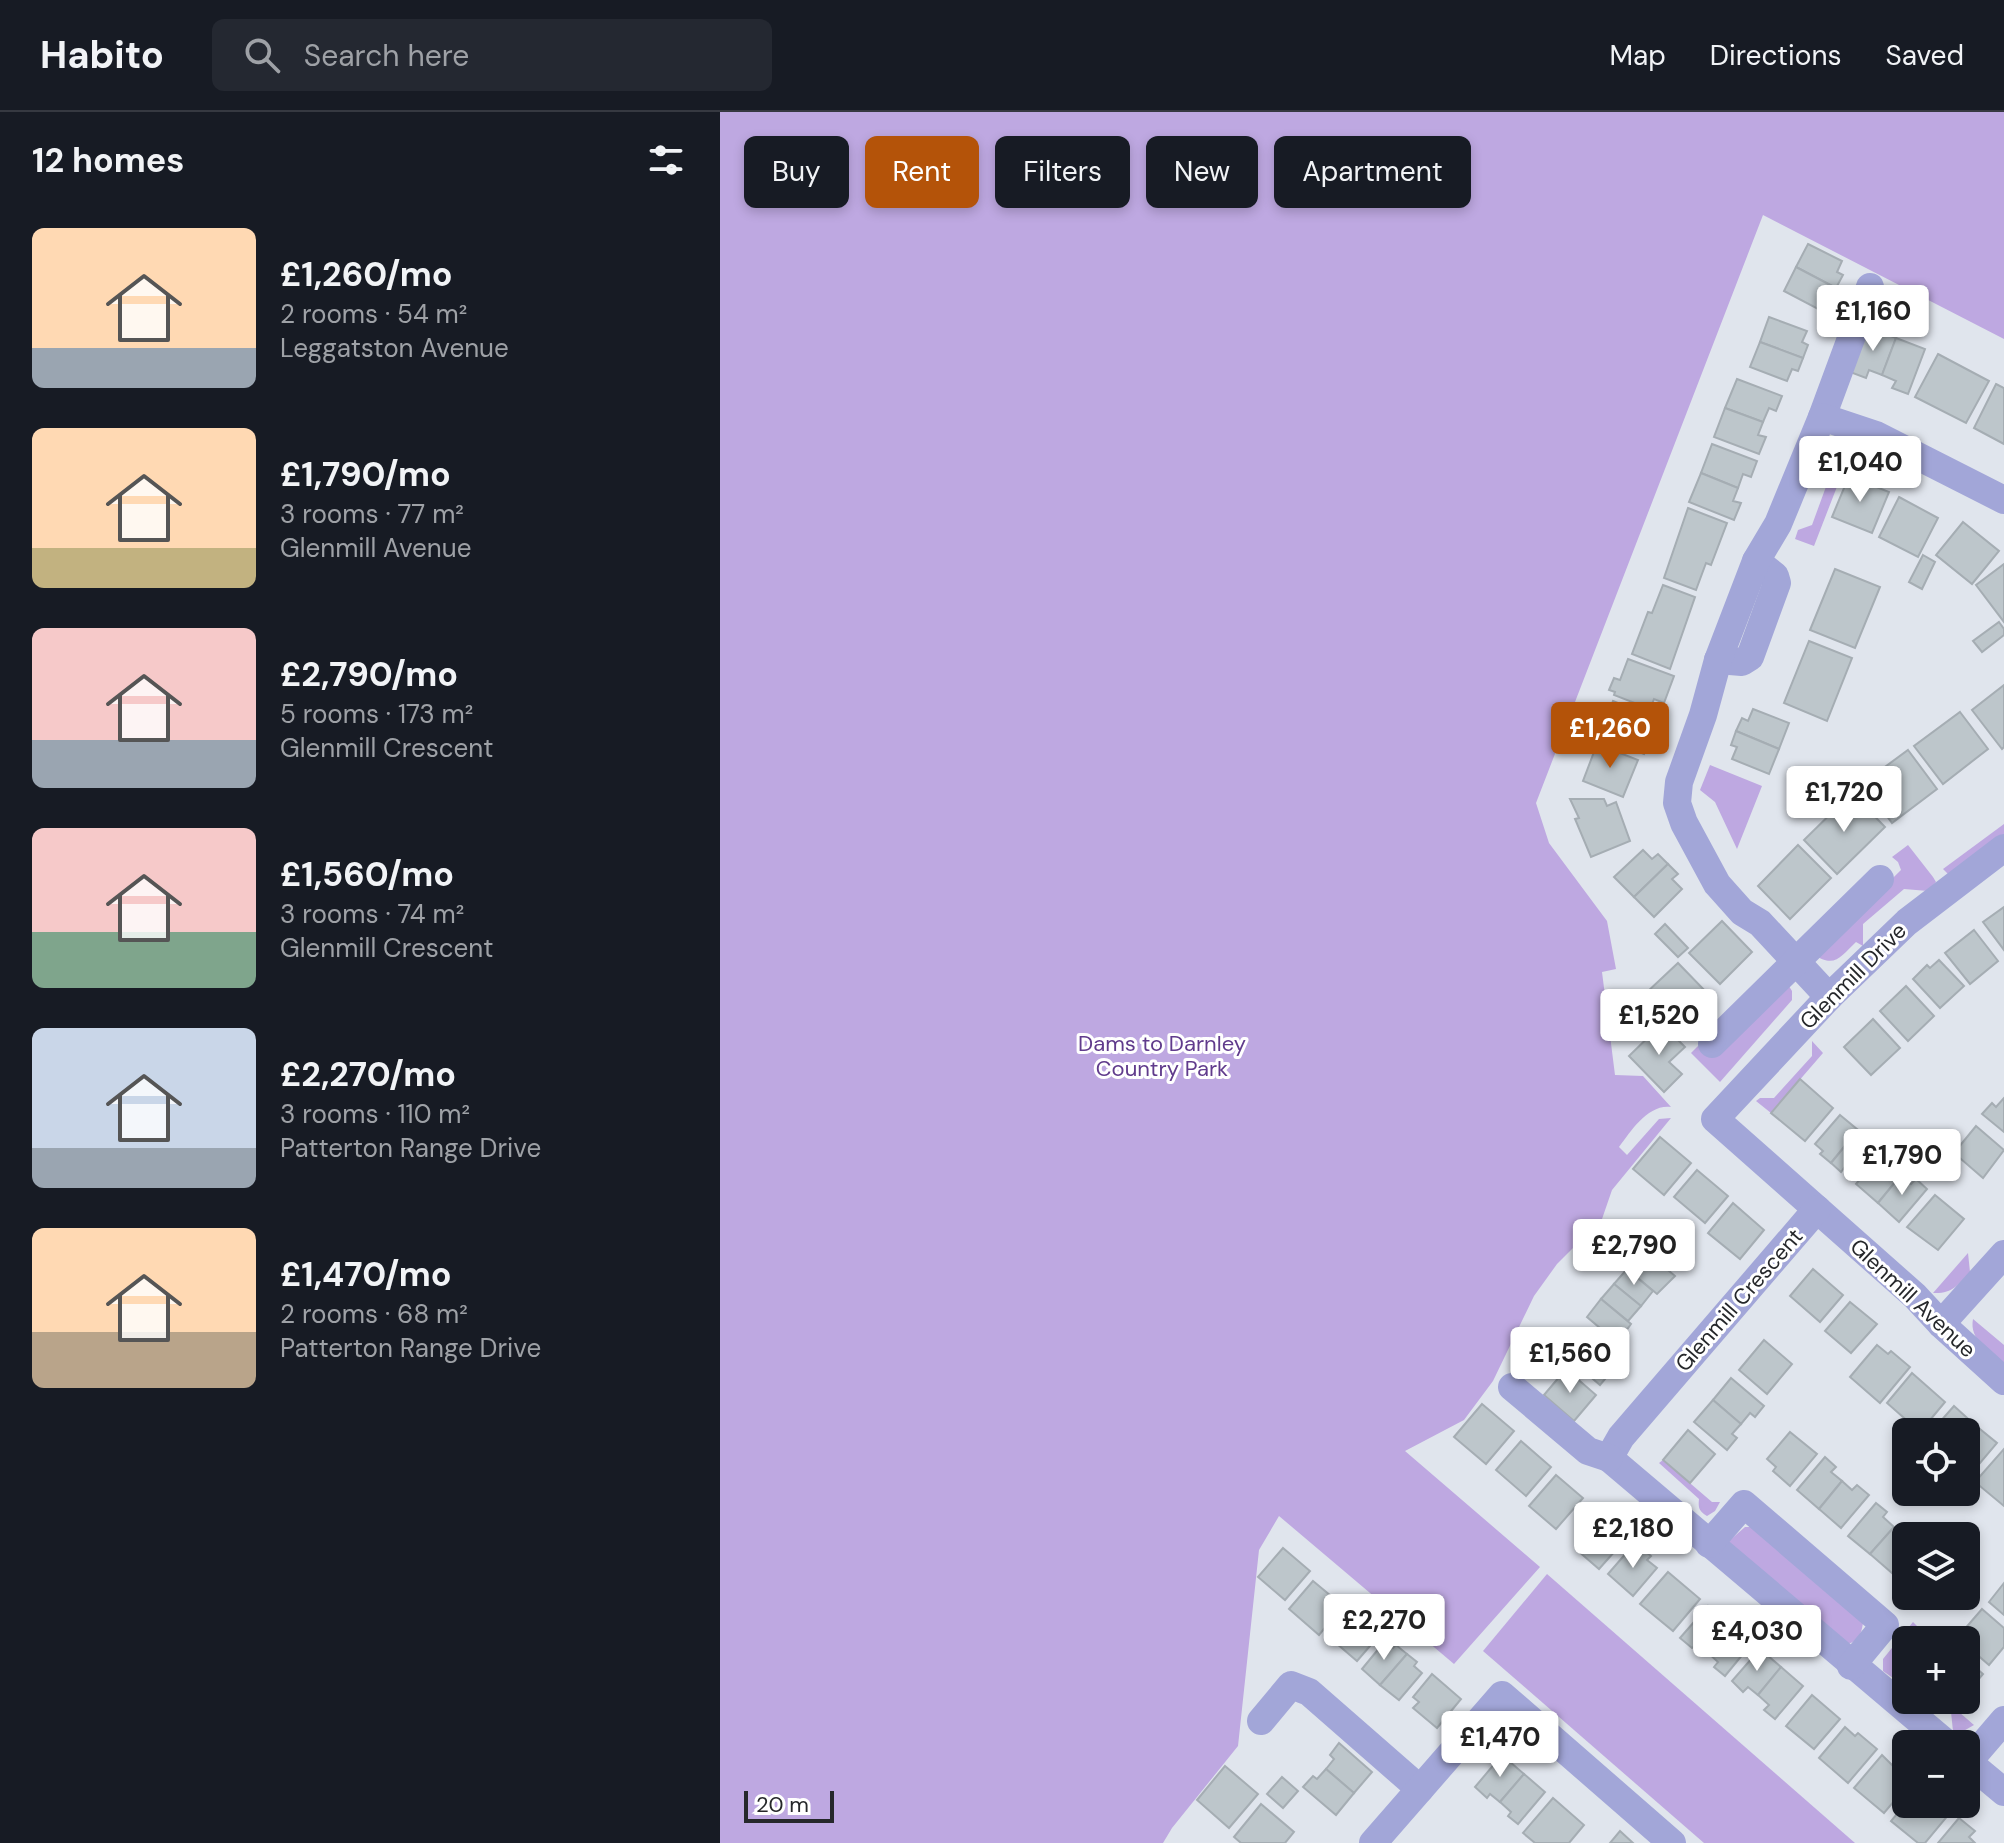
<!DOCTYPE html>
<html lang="en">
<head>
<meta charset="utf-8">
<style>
  :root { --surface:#171b24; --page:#242831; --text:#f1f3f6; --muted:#9ea1a6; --line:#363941; --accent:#b45309 }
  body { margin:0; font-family:"DM Sans",sans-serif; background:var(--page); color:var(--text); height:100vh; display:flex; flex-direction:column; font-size:30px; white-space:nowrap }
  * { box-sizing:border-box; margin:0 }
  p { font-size:26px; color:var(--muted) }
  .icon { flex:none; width:44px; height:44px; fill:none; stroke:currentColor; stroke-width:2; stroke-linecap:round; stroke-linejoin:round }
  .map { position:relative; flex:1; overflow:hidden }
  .panel { display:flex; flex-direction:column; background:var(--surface); width:720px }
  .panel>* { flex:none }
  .guide { position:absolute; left:24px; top:24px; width:760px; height:72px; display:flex; gap:16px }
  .buttons { position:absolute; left:1172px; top:1306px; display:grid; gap:16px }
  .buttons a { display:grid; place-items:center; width:88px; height:88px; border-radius:12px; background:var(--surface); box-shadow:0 4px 12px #0003; font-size:40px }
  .scale { position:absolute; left:24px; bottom:20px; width:90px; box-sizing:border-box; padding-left:8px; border:4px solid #26282b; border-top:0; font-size:22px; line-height:28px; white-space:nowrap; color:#26282b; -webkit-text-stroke:6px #fff; paint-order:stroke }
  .price { position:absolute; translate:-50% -68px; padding:0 18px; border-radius:8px; background:#fff; color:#222; font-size:26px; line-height:52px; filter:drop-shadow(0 2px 4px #0008) }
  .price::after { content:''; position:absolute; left:50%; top:48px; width:24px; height:18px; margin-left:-12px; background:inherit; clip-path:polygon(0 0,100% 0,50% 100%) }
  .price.selected { background:var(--accent); color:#fff }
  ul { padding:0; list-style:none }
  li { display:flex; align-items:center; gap:24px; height:200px; padding:0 32px }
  li span { display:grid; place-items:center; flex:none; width:224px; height:160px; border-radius:12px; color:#555 }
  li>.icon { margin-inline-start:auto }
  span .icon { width:96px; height:96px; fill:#fffc; stroke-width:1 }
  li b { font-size:34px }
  h2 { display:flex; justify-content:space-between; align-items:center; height:96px; padding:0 32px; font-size:34px }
  .tag { padding:0 28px; border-radius:12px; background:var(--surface); box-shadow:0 4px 12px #0003; font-size:28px; line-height:72px }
  .tag.selected { background:var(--accent); color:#fff }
  header { display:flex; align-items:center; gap:48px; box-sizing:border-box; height:112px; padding:0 40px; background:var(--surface); border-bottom:2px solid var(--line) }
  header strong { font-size:38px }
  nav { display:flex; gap:44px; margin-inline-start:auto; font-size:28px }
  .search { width:560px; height:72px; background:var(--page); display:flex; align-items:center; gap:20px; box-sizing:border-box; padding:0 28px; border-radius:12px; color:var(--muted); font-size:30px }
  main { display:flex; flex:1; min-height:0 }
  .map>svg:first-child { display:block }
  .green { fill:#bea8e1 }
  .building { fill:#bdc6cb; stroke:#a5adb3; stroke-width:2 }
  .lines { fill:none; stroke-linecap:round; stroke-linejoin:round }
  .minor { stroke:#a2a6d8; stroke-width:28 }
  .labels { text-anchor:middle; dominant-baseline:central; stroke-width:6; stroke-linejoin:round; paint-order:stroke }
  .street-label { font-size:22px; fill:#26282b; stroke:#fff }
  .park-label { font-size:22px; fill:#603b8c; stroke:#fff }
</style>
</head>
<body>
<header>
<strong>Habito</strong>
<div class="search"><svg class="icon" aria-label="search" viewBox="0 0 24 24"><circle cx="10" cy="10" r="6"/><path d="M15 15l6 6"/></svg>Search here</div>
<nav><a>Map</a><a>Directions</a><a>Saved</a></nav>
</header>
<main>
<section class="panel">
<h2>12 homes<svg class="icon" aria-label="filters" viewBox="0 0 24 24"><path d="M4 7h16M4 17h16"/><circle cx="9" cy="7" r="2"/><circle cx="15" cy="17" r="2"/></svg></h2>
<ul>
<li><span style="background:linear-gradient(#ffd9b3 75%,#9aa5b1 0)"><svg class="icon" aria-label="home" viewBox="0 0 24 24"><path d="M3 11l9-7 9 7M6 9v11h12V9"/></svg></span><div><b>£1,260/mo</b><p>2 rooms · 54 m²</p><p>Leggatston Avenue</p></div></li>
<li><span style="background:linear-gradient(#ffd9b3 75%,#c2b280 0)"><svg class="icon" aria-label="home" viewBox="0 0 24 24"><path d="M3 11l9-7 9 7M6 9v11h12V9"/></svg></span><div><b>£1,790/mo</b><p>3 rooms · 77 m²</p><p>Glenmill Avenue</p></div></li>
<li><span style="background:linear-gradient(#f6c9c9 70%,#9aa5b1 0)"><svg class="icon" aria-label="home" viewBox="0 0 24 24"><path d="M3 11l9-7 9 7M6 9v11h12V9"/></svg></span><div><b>£2,790/mo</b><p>5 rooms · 173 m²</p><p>Glenmill Crescent</p></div></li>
<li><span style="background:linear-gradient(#f6c9c9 65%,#7fa58c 0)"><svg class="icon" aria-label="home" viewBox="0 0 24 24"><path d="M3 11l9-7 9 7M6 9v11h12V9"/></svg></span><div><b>£1,560/mo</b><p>3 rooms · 74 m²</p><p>Glenmill Crescent</p></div></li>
<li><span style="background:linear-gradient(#c9d6e8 75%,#9aa5b1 0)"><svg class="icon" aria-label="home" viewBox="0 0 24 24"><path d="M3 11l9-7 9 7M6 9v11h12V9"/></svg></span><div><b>£2,270/mo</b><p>3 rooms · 110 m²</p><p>Patterton Range Drive</p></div></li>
<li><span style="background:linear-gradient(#ffd9b3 65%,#b9a48a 0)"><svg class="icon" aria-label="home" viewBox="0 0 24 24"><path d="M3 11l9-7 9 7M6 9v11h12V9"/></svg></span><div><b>£1,470/mo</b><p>2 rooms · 68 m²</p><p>Patterton Range Drive</p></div></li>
</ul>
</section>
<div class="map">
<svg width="1284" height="1731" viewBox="0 0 1284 1731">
  <rect width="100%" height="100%" fill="#e0e5ed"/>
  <g class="green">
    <path d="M0 0H1284V227L1043 103 816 691 829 731 887 809 896 857 882 860 895 963 923 964 951 995C928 992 911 1019 899 1035L907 1043 939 1007 951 1006 892 1078 882 1107 837 1152 814 1184 773 1269 744 1308 685 1339 820 1455 734 1552 559 1404 539 1438 518 1634 452 1716 443 1731H0Z"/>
    <polygon points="1116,332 1132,336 1094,434 1075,427 1078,418 1092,413 1115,350 1109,338"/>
    <polygon points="990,653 1042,674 1017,737 995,690 980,678"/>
    <polygon points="1284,712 1284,725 1228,762 1223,757"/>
    <path d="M1188 733 1213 765 1216 770 1208 779 1184 777 1143 812V834L1136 830C1122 843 1115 857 1095 843L1181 758 1178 750 1172 745Z"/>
    <polygon points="1067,871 1072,879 1072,888 1000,970 971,941 982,930"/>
    <polygon points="1092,929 1103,941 1051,1001 1036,989 1040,986 1054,986 1092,944"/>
    <path d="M1248 1141 1250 1160C1238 1173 1232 1182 1213 1181Z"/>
    <path d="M1253 1207 1284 1233V1251C1269 1239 1249 1228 1253 1207Z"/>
    <path d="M943 1348 992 1390H1000L995 1399 987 1404C979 1399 978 1396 979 1387L939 1351Z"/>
    <path d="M1025 1415H1032L1143 1511C1141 1523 1139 1528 1128 1532L1012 1438 1009 1429Z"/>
    <polygon points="827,1462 1135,1731 984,1731 763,1539"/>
    <polygon points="1193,1510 1197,1514 1177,1538 1178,1546 1186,1553 1186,1565 1173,1566 1163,1559 1163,1547"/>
    <polygon points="1216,1588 1225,1588 1254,1613 1240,1621 1233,1619 1231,1600"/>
  </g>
  <g class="building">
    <polygon points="1088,132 1122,149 1117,160 1123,163 1116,176 1076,155"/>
    <polygon points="1076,155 1116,176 1110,189 1104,186 1098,197 1064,179"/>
    <polygon points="1049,205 1087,219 1082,230 1088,233 1083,246 1040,230"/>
    <polygon points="1148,215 1176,226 1162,263 1149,258 1146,266 1130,260"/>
    <polygon points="1176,226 1205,237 1188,282 1172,276 1176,269 1162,263"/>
    <polygon points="1040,230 1083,246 1078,259 1072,257 1067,269 1030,255"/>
    <polygon points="1218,242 1269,269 1246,311 1195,285"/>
    <polygon points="1017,267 1062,284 1056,299 1049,296 1043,310 1005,296"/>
    <polygon points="1276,272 1284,276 1284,332 1254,316"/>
    <polygon points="1005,296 1043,310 1038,323 1046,325 1039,342 994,325"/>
    <polygon points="992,332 1037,349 1031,365 1023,362 1018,376 981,361"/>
    <polygon points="981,361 1018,376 1013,389 1021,391 1014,408 969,390"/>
    <polygon points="1129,364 1169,380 1152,421 1112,405"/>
    <polygon points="1179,385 1218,406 1198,445 1159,425"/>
    <polygon points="968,396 1007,411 991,453 986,451 976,478 944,466"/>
    <polygon points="1243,410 1279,439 1252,472 1216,443"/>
    <polygon points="1203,443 1215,450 1202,477 1189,470"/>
    <polygon points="1284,452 1284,510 1256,473"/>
    <polygon points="1115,457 1160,475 1135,536 1090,518"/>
    <polygon points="943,473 975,485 950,557 912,542 928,500 932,501"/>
    <polygon points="1279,510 1284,517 1284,523 1262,540 1253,529"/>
    <polygon points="1089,529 1132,546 1107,609 1064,591"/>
    <polygon points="908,547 954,564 944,591 934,587 930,597 894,583 895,580 889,578 894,566 900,568"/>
    <polygon points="1284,573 1284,635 1282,637 1252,598"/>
    <polygon points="893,589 927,603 921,617 932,622 924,642 879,625"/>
    <polygon points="1033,597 1069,611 1059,637 1016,619 1022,606 1028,609"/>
    <polygon points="1240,600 1268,637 1223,672 1194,634"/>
    <polygon points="1016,619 1059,637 1049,662 1012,647 1017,635 1011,633"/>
    <polygon points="877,632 918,648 903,685 863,669"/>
    <polygon points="1188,638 1217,677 1172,711 1143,671"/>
    <polygon points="1132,681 1165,715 1117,762 1084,728"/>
    <polygon points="850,687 884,687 887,694 896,690 910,729 871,745 855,707 859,706"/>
    <polygon points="1078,733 1111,766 1070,807 1038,774"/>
    <polygon points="923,738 932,747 938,742 948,752 914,785 894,765"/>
    <polygon points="948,752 958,762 952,767 962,777 934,805 914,785"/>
    <polygon points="1284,795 1284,838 1263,810"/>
    <polygon points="1002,809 1032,840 1000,872 969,841"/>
    <polygon points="945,812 968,836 958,845 935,822"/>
    <polygon points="1254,818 1278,849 1250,872 1225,841"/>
    <polygon points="1219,848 1244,874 1220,896 1193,867 1207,853 1210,856"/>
    <polygon points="958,851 990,884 959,915 926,881"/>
    <polygon points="1186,874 1214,904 1188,929 1160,899"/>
    <polygon points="1153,907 1180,936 1151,963 1124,935"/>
    <polygon points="942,912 965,935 949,950 962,962 944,980 909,944"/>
    <polygon points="1080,967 1113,996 1085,1029 1051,1001"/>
    <polygon points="1284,986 1284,1020 1262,1002 1272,991 1276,995"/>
    <polygon points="1120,1003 1138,1018 1111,1051 1100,1042 1103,1039 1095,1032"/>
    <polygon points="1256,1014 1284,1038 1263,1066 1234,1041"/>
    <polygon points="1138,1018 1157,1034 1132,1063 1124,1056 1121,1060 1111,1051"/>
    <polygon points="940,1025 971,1051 944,1083 913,1057"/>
    <polygon points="1164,1039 1175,1048 1170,1053 1181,1063 1158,1091 1136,1072"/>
    <polygon points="977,1058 1008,1084 985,1111 954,1085"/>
    <polygon points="1181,1063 1191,1072 1196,1067 1207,1077 1179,1110 1158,1091"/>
    <polygon points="1215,1083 1244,1107 1218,1138 1187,1115"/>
    <polygon points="1013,1091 1044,1118 1020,1147 988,1121"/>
    <polygon points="923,1137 955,1164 937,1182 907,1157"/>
    <polygon points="907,1157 933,1179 921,1194 894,1172"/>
    <polygon points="1093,1157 1123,1183 1100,1210 1070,1184"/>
    <polygon points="894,1172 921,1194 908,1209 881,1187"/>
    <polygon points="881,1187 911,1212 906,1219 908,1221 899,1232 867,1205"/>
    <polygon points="1130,1190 1157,1212 1131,1241 1105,1219"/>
    <polygon points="874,1225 905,1251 894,1264 890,1261 880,1273 853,1250"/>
    <polygon points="1044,1228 1072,1252 1047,1282 1019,1258"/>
    <polygon points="1157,1233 1168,1242 1171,1239 1190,1255 1160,1291 1130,1265"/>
    <polygon points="846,1257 876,1283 854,1309 824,1283"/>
    <polygon points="1192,1261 1225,1290 1200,1320 1167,1291"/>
    <polygon points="1011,1266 1044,1294 1035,1305 1030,1301 1021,1312 993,1288"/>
    <polygon points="993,1288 1021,1312 1012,1322 1017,1326 1007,1338 974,1310"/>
    <polygon points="762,1292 794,1319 766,1352 734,1325"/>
    <polygon points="1234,1294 1255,1313 1246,1324 1246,1320 1211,1320"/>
    <polygon points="1255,1313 1277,1331 1249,1364 1246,1361 1246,1324"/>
    <polygon points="968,1318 995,1342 970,1371 943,1348"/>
    <polygon points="1070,1320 1097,1342 1070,1374 1053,1359 1056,1355 1047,1347"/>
    <polygon points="801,1329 831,1355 806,1384 776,1358"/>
    <polygon points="1284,1337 1284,1394 1255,1370"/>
    <polygon points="1105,1345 1116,1355 1111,1360 1122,1369 1099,1397 1077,1378"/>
    <polygon points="836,1363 863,1386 836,1417 809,1394"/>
    <polygon points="1122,1369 1132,1378 1137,1373 1149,1383 1121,1416 1099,1397"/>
    <polygon points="1156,1391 1167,1400 1163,1405 1174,1415 1150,1442 1128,1424"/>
    <polygon points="886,1407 901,1420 897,1425 903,1430 879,1457 858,1439"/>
    <polygon points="1174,1415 1184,1423 1188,1418 1194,1424 1186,1424 1186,1445 1172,1461 1150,1442"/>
    <polygon points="915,1431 931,1444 927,1448 937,1456 913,1484 888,1462"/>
    <polygon points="563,1436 590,1459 565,1488 538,1465"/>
    <polygon points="948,1460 980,1487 953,1519 920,1492"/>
    <polygon points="593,1469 623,1494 599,1523 569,1497"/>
    <polygon points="1284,1471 1284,1503 1269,1490"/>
    <polygon points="988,1494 1010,1512 987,1540 977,1532 972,1536 960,1526"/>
    <polygon points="635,1497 662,1520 637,1549 610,1526"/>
    <polygon points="1262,1497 1284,1516 1284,1535 1269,1553 1246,1533 1246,1528 1237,1526"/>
    <polygon points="1010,1512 1032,1531 1005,1564 994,1555 998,1550 987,1540"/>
    <polygon points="665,1529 673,1536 676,1533 687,1542 660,1573 642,1557"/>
    <polygon points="1040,1537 1061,1555 1038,1583 1028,1575 1023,1580 1012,1569"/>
    <polygon points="687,1542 697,1550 694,1554 702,1561 679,1588 660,1573"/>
    <polygon points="1246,1547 1263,1562 1246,1582"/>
    <polygon points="1061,1555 1083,1574 1055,1607 1044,1598 1049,1593 1038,1583"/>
    <polygon points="712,1562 741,1587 717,1616 693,1596 699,1590 693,1585"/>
    <polygon points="1092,1583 1120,1607 1094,1637 1066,1614"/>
    <polygon points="1125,1615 1135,1624 1138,1621 1157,1637 1128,1671 1099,1646"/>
    <polygon points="619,1631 652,1660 634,1681 606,1657 614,1647 610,1643"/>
    <polygon points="782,1643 804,1662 780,1690 770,1682 767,1686 755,1675"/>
    <polygon points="1162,1643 1186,1667 1186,1675 1164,1701 1134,1676"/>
    <polygon points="505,1654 538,1682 509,1716 477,1688"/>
    <polygon points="606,1657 634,1681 616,1703 583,1675 593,1664 597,1667"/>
    <polygon points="804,1662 825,1680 798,1712 788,1704 791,1700 780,1690"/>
    <polygon points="562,1665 578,1679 563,1696 547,1682"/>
    <polygon points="833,1686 864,1713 849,1731 815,1731 803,1721"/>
    <polygon points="1186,1691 1219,1692 1230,1701 1205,1731 1198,1731 1171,1709"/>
    <polygon points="541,1692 574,1720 565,1731 521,1731 514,1725"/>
    <polygon points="1239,1706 1255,1719 1249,1725 1255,1731 1218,1731"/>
    <polygon points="900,1719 913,1731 890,1731"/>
  </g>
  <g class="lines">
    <g class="minor">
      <polyline points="1102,305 1150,175"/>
      <polyline points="998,548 1022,550 1030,545 1057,471 1055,464 1036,449"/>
      <polyline points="1284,736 1187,810 1109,885 995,1007 1195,1184 1221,1212 1284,1269"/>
      <polyline points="1109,885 1040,811 1022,800 997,772 964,711 957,691 959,670 983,603 998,548 1036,449 1058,412 1102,305 1156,323 1284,388"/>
      <polyline points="992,932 1160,767"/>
      <polyline points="1097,1097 901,1325 889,1346 1227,1632"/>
      <polyline points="1221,1212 1284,1142"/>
      <polyline points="792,1275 868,1339 889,1346"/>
      <polyline points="989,1432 1024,1392 1165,1513 1131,1554"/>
      <polyline points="541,1609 571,1573 589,1580 700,1677"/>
      <polyline points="1246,1648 1248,1650 1284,1608"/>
      <polyline points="1248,1650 1284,1680"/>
      <polyline points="653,1731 782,1583 952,1731"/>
    </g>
  </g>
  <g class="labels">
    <g class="street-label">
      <text transform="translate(1133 864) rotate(-45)">Glenmill Drive</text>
      <text transform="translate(1193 1186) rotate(43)">Glenmill Avenue</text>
      <text transform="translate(1019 1188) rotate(-49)">Glenmill Crescent</text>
    </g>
    <g class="park-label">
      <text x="442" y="931">Dams to Darnley<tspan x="442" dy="25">Country Park</tspan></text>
    </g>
  </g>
</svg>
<div class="buttons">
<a><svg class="icon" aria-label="locate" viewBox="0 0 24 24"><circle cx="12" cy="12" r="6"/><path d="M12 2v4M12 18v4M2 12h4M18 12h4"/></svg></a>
<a><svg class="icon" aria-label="layers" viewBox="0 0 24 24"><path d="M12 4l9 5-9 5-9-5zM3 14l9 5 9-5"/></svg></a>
<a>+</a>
<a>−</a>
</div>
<div class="scale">20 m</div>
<b class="price" style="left:1153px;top:241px">£1,160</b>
<b class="price" style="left:1140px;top:392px">£1,040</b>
<b class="price selected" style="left:890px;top:658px">£1,260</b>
<b class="price" style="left:1124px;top:722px">£1,720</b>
<b class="price" style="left:939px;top:945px">£1,520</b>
<b class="price" style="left:1182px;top:1085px">£1,790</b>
<b class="price" style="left:914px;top:1175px">£2,790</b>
<b class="price" style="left:850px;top:1283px">£1,560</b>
<b class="price" style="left:913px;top:1458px">£2,180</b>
<b class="price" style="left:664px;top:1550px">£2,270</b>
<b class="price" style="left:1037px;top:1561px">£4,030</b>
<b class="price" style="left:780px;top:1667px">£1,470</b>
<div class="guide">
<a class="tag">Buy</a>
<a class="tag selected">Rent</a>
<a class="tag">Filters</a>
<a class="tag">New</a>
<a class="tag">Apartment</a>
</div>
</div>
</main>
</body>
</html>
